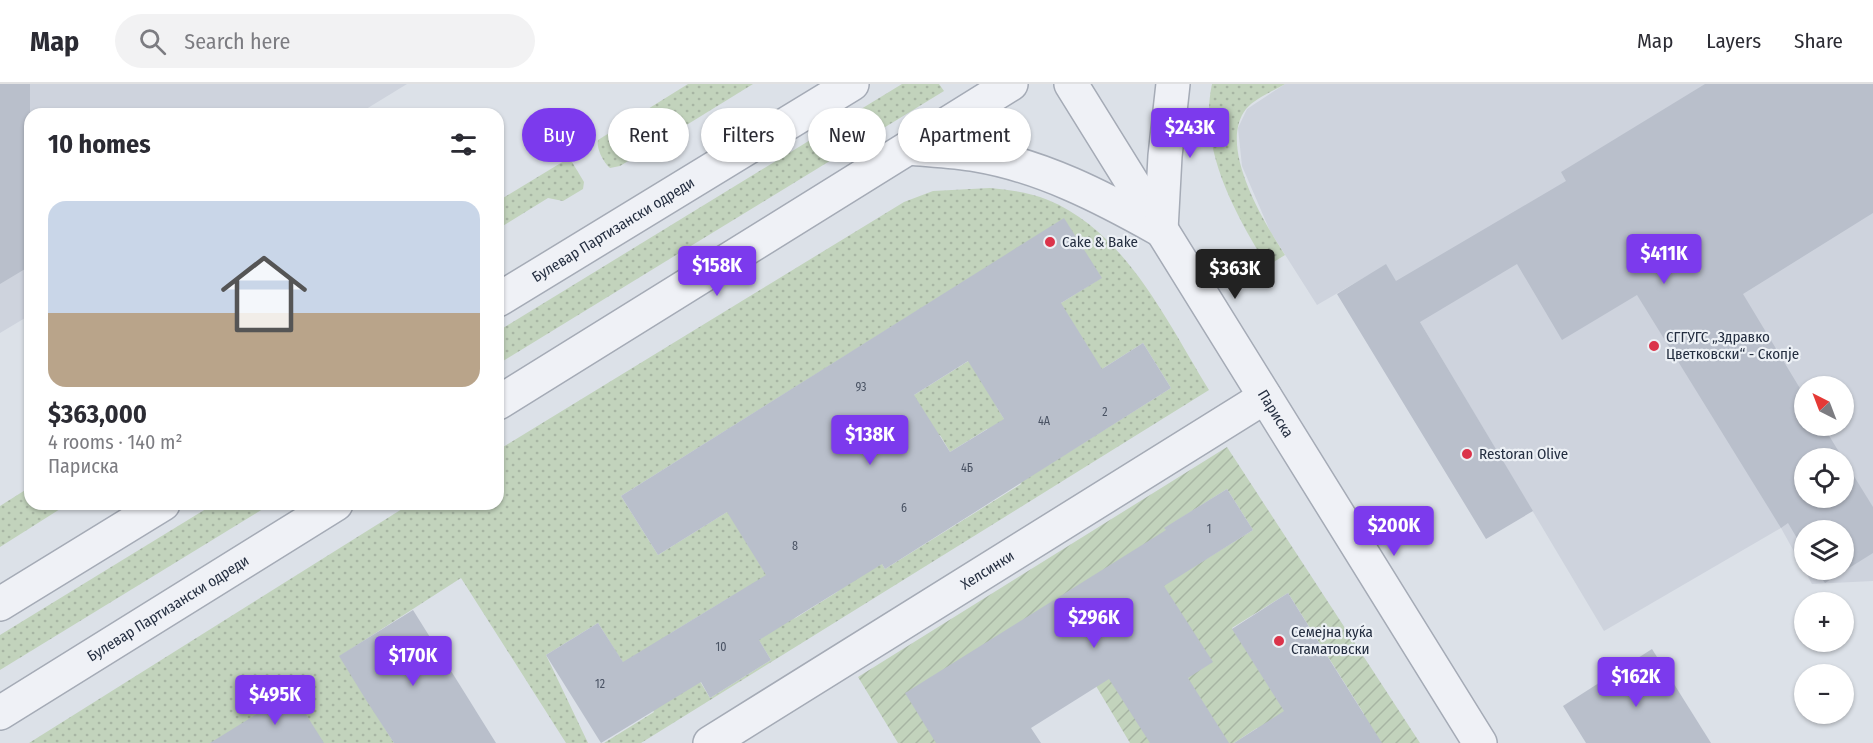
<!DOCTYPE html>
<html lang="en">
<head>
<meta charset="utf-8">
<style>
  :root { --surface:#fff; --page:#f2f2f3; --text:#2b2b33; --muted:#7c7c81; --line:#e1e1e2; --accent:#7c3aed }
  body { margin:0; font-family:"Fira Sans Condensed",sans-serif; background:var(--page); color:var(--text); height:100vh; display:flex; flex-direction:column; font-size:22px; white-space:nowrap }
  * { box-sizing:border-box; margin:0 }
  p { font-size:20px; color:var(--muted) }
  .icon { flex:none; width:33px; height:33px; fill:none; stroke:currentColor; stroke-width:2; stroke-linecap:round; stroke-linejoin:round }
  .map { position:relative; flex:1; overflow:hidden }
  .side { position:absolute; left:24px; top:24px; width:480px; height:402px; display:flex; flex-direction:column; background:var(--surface); border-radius:18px; box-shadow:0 2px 4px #0004 }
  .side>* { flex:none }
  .banner { position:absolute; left:522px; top:24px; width:570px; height:54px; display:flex; gap:12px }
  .needle { width:39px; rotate:318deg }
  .fabs { position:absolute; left:1794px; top:292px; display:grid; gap:12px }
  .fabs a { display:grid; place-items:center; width:60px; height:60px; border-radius:50%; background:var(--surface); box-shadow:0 2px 4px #0004; font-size:30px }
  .price { position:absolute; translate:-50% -51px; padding:0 14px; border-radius:6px; background:var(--accent); color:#fff; font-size:20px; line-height:39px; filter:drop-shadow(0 2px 3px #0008) }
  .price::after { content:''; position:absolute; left:50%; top:36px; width:18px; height:14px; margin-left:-9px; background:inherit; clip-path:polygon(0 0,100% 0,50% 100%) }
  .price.active { background:#222; color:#fff }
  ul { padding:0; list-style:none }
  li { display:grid; align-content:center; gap:12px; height:318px; padding:0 24px }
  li+li { border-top:2px solid var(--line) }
  li span { display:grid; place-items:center; height:186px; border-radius:18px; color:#555 }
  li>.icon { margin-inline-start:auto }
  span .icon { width:108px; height:108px; fill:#fffc; stroke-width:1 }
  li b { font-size:26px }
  h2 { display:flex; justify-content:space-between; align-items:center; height:72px; padding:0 24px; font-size:26px }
  .chip { padding:0 21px; border-radius:27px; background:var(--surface); box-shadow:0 2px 4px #0004; font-size:21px; line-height:54px }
  .chip.active { background:var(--accent); color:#fff }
  header { display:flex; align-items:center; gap:36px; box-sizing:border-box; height:84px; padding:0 30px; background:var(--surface); border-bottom:2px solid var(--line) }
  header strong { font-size:28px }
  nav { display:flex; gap:33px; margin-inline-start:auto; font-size:21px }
  .search { width:420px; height:54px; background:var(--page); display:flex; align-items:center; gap:15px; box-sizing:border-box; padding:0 21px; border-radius:33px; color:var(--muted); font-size:22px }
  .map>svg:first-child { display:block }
  .built { fill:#ced3dd; fill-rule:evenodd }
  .grass { fill:url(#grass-dots); fill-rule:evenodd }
  .garden { fill:url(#garden-furrows); fill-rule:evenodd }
  .building { fill:#b9bfcb; fill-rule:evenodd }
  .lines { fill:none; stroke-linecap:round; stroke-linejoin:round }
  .minor-casing { stroke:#a5abb6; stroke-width:36 }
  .tertiary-casing { stroke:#a5abb6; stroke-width:36 }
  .minor { stroke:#eff1f6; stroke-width:33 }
  .tertiary { stroke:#eff1f6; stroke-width:33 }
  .poi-dot { fill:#db334a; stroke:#ecf0f5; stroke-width:2 }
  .labels { text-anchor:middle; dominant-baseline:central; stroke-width:4.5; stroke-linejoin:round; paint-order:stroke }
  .number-label { font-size:12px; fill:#495263 }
  .street-label { font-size:15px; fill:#242e40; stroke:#ecf0f5 }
  .poi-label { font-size:15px; fill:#242e40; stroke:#ecf0f5; text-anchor:start }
</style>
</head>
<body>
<header>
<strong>Map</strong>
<div class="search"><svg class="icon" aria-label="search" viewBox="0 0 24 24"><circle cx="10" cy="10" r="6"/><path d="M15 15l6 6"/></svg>Search here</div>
<nav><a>Map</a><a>Layers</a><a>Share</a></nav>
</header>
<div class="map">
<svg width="1873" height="659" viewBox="0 0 1873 659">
  <defs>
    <pattern id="grass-dots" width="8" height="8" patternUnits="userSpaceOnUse" patternTransform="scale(1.5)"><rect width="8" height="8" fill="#c2d3bc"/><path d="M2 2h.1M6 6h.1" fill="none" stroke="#a7b5a3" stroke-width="1.8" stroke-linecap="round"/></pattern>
    <pattern id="garden-furrows" width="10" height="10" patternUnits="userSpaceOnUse" patternTransform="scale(1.5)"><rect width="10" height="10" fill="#c2d3bc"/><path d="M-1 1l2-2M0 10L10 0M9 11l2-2" fill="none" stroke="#a7b5a3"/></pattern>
  </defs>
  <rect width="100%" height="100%" fill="#dce1e8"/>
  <g class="built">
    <polygon points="0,0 407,0 358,30 30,30 30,231 0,249"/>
    <path d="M1285 0H1873V497L1812 500 1781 444 1604 547 1386 181 1317 221 1270 147 1242 82 1238 44 1247 25ZM1804 303H1844V342H1804ZM1804 375H1844V414H1804ZM1804 447H1844V486H1804Z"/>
  </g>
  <g class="grass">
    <path d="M688 0H753L620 82 610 84C603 78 596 64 598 56Z"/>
    <polygon points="902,0 939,0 944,7 498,280 498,247"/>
    <path d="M1212 0H1285C1273 7 1255 14 1246 25 1217 62 1264 138 1285 171L1267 182C1235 129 1198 65 1212 0Z"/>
    <polygon points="564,77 572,78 584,98 583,105 563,117 548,114 498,145 498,117"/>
    <path d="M990 104C1009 106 1029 108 1048 116 1126 148 1167 238 1209 306L641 659H604L654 628 598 539 546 571 588 659H566L461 494 340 572 394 659H29L410 420H498V366L904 118 933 107ZM1064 135 1101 194 658 471 621 412ZM1143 259 1171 304 1037 388 996 322 1052 287 1102 285ZM987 345 1021 400 885 485 854 434 887 383 940 351 950 368ZM851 475 837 508 794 535ZM732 512 771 576 710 614 671 549Z"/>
    <polygon points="30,403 30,420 68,420 0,463 0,422"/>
    <polygon points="214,420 271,420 0,586 0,551"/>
  </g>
  <path class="garden" d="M1227 363 1420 659H1319L1364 630 1288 509 1232 544 1305 659 1257 644 1234 659H1176L1188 594 1192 547 1160 659H1130L1071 560 939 659H898L858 593ZM1227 405 1253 446 1190 485 1165 444Z"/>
  <g class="building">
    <polygon points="0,0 30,0 30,182 0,200"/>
    <path d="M1705 0H1873V129L1743 210 1804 311V342H1823L1873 423V469L1825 499 1816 486H1844V447H1804V466L1788 439 1781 444 1637 211 1562 256 1517 180 1420 238 1533 427 1486 455 1337 210 1386 180 1396 197 1566 97 1561 88ZM1804 375H1844V414H1804Z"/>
    <path d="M1064 134 1102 194 1061 219 1102 285 1143 259 1171 304 885 485 882 480 759 556 771 576 710 614 701 598 601 659 546 571 598 539 623 578 766 491 727 428 658 471 621 412ZM968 277 1004 335 950 368 914 311Z"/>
    <polygon points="1227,405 1253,446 1164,502 1213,578 1188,594 1229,659 1150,659 1109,595 1031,644 1041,659 936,659 905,609 1166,446 1164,444"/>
    <polygon points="1288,509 1326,570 1382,659 1234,659 1284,627 1232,545"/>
    <polygon points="413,526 496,659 394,659 366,616 339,572"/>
    <polygon points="1652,565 1711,659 1586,659 1563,622"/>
    <polygon points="292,608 324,659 210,659"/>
  </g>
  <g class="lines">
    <g class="minor-casing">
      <g id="minor">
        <path id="s1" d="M710 659 1265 313"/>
      </g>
    </g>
    <g class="tertiary-casing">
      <g id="tertiary">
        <path id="s2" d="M1071 0 1480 659"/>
        <path d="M909 64C931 66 955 67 977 71 1042 82 1102 113 1159 145"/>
        <polyline points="1161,146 1165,72 1173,0"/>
        <path id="s3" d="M498 216 852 0"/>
        <polyline points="498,319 1011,0"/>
        <polyline points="0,520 163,420"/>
        <path id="s4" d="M0 629 336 420"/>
      </g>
    </g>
    <use href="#minor" class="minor"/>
    <use href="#tertiary" class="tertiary"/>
  </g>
  <g class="poi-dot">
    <circle cx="1050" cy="158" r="6"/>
    <circle cx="1654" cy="262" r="6"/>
    <circle cx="1467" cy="370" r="6"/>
    <circle cx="1279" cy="557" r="6"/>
  </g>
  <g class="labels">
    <g class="number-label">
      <text x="861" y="303">93</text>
      <text x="1105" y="328">2</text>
      <text x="1044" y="337">4А</text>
      <text x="967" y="384">4Б</text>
      <text x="904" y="424">6</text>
      <text x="1209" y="445">1</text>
      <text x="795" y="462">8</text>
      <text x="721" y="563">10</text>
      <text x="600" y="600">12</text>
    </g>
    <g class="street-label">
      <text stroke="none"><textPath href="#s3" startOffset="135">Булевар Партизански одреди</textPath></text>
      <text stroke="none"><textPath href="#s2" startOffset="388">Париска</textPath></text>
      <text stroke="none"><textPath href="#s1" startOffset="327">Хелсинки</textPath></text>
      <text stroke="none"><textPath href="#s4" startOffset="198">Булевар Партизански одреди</textPath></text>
    </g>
    <g class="poi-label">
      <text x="1062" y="158">Cake &amp; Bake</text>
      <text x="1666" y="253">СГГУГС „Здравко<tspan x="1666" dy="17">Цветковски“ - Скопје</tspan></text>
      <text x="1479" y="370">Restoran Olive</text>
      <text x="1291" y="548">Семејна куќа<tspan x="1291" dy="17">Стаматовски</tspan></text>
    </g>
  </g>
</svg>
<div class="fabs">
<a><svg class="needle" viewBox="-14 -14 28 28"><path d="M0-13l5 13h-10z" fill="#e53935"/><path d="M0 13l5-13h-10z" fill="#7c7c81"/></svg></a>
<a><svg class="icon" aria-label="locate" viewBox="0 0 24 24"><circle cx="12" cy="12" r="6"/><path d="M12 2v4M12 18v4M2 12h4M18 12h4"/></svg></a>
<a><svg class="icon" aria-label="layers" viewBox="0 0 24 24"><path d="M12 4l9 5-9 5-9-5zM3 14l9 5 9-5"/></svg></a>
<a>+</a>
<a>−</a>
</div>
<b class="price" style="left:1190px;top:75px">$243K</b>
<b class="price" style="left:1664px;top:201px">$411K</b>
<b class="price" style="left:717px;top:213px">$158K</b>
<b class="price active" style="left:1235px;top:216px">$363K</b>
<b class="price" style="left:870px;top:382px">$138K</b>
<b class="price" style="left:1394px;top:473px">$200K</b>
<b class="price" style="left:1094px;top:565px">$296K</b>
<b class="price" style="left:413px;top:603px">$170K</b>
<b class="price" style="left:1636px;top:624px">$162K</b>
<b class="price" style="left:275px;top:642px">$495K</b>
<div class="banner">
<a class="chip active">Buy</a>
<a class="chip">Rent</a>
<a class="chip">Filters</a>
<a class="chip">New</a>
<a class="chip">Apartment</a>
</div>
<section class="side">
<h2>10 homes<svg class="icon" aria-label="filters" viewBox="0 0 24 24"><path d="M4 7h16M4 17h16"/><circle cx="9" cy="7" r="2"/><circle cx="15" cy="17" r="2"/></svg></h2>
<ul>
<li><span style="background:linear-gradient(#c9d6e8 60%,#b9a48a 0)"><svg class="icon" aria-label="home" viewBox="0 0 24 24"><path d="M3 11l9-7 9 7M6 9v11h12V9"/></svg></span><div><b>$363,000</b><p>4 rooms · 140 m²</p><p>Париска</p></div></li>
</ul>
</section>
</div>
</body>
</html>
